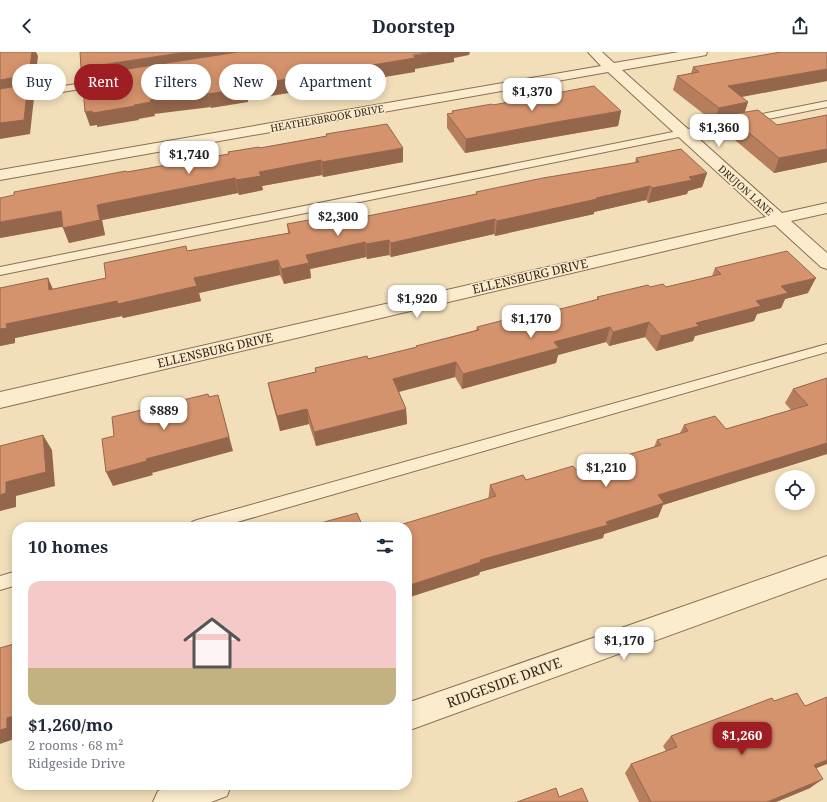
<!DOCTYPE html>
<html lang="en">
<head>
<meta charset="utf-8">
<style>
  :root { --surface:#fff; --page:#f2f2f3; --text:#1f2937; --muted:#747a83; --line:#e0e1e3; --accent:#9f1e24 }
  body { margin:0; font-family:"Noto Serif",serif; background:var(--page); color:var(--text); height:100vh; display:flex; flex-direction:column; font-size:15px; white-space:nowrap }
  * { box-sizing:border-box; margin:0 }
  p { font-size:13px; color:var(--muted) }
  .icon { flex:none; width:22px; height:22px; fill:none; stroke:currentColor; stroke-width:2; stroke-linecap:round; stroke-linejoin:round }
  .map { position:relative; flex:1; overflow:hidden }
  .side { position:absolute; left:12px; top:470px; width:400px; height:268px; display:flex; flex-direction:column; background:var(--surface); border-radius:16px; box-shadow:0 2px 10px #0003 }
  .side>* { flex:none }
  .hud { position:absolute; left:12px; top:12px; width:400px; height:36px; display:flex; gap:8px }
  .controls { position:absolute; left:775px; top:418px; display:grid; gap:8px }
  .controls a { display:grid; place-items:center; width:40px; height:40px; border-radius:50%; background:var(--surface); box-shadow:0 2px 10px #0003; font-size:20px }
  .price { position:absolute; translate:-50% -34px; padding:0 9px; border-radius:8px; background:#fff; color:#222; font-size:13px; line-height:26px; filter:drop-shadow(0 1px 2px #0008) }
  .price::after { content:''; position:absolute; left:50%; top:24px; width:12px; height:9px; margin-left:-6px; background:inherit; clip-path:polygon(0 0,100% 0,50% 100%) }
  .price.on { background:var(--accent); color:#fff }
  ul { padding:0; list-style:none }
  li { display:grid; align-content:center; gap:8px; height:212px; padding:0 16px }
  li+li { border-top:1px solid var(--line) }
  li span { display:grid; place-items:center; height:124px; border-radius:12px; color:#555 }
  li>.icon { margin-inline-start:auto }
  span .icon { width:72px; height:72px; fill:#fffc; stroke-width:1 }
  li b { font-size:17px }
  h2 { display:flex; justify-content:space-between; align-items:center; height:48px; padding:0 16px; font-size:17px }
  .tag { padding:0 14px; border-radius:18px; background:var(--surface); box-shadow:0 2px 10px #0003; font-size:14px; line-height:36px }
  .tag.on { background:var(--accent); color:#fff }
  header { display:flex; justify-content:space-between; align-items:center; height:52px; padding:0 16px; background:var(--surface); font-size:18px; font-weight:700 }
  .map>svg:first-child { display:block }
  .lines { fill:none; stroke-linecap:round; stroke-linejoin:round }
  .lane-casing { stroke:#8a6e53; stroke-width:2 }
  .street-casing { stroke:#8a6e53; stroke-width:2 }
  .lane { fill:#fcecce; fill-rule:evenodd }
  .street { fill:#fcecce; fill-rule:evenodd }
  .wall { fill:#b67e5d }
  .shaded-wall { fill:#94674c }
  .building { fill:#d4936c; stroke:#94674c }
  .labels { text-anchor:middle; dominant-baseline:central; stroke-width:3; stroke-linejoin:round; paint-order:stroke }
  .far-street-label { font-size:10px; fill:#38271a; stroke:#f8e9cb }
  .street-label { font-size:12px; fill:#38271a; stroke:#f8e9cb }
  .near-street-label { font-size:14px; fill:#38271a; stroke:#f8e9cb }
</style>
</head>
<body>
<header><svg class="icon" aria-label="back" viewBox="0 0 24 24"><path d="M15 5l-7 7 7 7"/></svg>Doorstep<svg class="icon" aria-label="share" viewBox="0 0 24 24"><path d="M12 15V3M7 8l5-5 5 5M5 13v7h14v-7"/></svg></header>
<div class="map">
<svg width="827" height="750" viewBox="0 0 827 750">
  <rect width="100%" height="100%" fill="#f2dfba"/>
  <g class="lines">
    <g class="lane-casing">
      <g id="lane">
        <polygon points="102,28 106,31 105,33 0,50 0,44"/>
        <polygon points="827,49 827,55 0,223 0,215"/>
        <polygon points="827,292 827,300 220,475 189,475 192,470 197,468"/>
        <polygon points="17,519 17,533 0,538 0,524"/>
      </g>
    </g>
    <g class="street-casing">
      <g id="street">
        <polygon points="588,0 602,0 614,11 679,0 707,0 706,3 701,4 622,18 782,161 827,151 827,161 791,169 827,201 827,217 821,215 775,173 0,356 0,340 766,165 608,20 0,128 0,118 601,14"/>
        <polygon points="827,504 827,526 407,679 407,651"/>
        <polygon points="173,733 231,733 227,744 211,750 153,750 158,739"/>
      </g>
    </g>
    <use href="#lane" class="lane"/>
    <use href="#street" class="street"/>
  </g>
  <g class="wall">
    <polygon points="827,0 827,29 742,45 748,50 745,60 777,73 827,63 827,110 774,121 723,78 726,68 714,70 673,38 677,24 691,21 693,15"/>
    <polygon points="493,53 621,59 618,74 560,84 465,101 447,76 447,62 452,61 452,59"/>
    <polygon points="326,82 403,110 323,125 322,123 262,134 263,138 239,143 238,141 102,168 105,183 69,191 63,174 0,186 127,120 326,84"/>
    <polygon points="636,106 707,121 702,135 688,139 687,142 648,151 646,148 594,160 594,162 495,184 494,182 391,205 389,203 367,207 366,205 310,217 311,226 284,232 280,223 199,241 201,249 123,266 122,264 15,286 15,291 0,294 0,236 48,226 53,237 106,226 187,199 288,181 287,172 323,173 476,142 476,140 635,111"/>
    <polygon points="715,216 808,241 785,247 781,256 757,262 754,269 695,284 693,289 656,299 645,285 609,294 606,290 558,303 556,311 462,337 455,325 399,340 406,357 407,372 316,394 309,372 280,379 271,346 268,331 315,320 315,316 368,307 416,296 416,294 476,278 477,275 514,269 597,248 597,245 650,235 666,235 712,224"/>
    <polygon points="827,326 827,402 663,453 658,465 604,482 603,486 480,520 479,523 490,433 526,428 576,418 654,395 657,388 680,381 684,373 726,377 791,358 785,351 793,337"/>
    <polygon points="671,684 816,716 810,736 776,750 639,750 625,721 631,712 666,699 663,694"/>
  </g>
  <g class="shaded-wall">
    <polygon points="32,0 36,0 38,4 34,37 30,38 34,46 30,82 0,87 0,28"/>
    <polygon points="186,0 278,0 86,29 81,16"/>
    <polygon points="433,0 470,0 469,3 454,6 454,10 415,17 415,20 265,45 248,48 248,50 211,56 208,42 245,34"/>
    <polygon points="827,17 827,29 724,48 728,34"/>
    <polygon points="208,41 211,55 154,62 150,48"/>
    <polygon points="151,50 155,64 138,67 134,53"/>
    <polygon points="748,50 743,64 728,63 726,68 714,70 719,56"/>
    <polygon points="135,54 139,68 97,75 97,73 90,74 85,60"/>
    <polygon points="621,59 618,74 560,84 465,101 466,87 562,69"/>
    <polygon points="403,96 403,110 323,125 322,110"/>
    <polygon points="827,97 827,110 774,121 779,106"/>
    <polygon points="321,108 322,123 262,134 263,138 239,143 236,128 259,120"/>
    <polygon points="707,121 702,135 688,139 687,142 648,151 652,136 689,125"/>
    <polygon points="235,126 238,141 102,168 105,183 69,191 63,176 97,153"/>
    <polygon points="650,134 646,148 594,160 594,162 495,184 497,169 596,146"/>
    <polygon points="61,159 67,174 0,186 0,170"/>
    <polygon points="495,167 494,182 391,205 391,191"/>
    <polygon points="389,188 389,203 367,207 366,192"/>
    <polygon points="365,190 366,205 310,217 311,226 284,232 281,217 306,203"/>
    <polygon points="278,208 280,223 199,241 201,249 123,266 122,264 15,286 15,291 0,294 0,277 6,272 194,226"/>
    <polygon points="48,226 54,241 49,238"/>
    <polygon points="816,226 808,241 785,247 781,256 757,262 754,269 695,284 693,289 656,299 661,284 756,249 781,234"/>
    <polygon points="649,270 645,285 609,294 613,280"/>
    <polygon points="610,275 606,290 558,303 556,311 462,337 463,322 554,290"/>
    <polygon points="456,310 455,325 394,341 393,327"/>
    <polygon points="218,343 233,399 152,421 153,423 113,434 106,420 146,407"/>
    <polygon points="307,357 309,372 280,379 277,364"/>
    <polygon points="406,357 407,372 316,394 314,380"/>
    <polygon points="43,383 52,398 55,434 16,444 16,455 0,459 0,443 6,430"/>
    <polygon points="827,391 827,402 663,453 658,465 604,482 603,486 480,520 479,523 407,546 407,534 480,508 606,470 658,443"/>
    <polygon points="17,663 17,686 0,692 0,678 7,666"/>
    <polygon points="827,708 827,712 802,722 814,713"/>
    <polygon points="823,727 810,736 776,750 767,750"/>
  </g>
  <g class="building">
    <polygon points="0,0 32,0 29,23 0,28"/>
    <polygon points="80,0 186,0 81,16"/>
    <polygon points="238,0 433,0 413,3 415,6 263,31 245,34 246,36 208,42 208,41 150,48 151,50 134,53 135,54 93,61 92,59 85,60 82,24"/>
    <polygon points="781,0 827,0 827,17 728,34 748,50 719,56 677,24 699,20 693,15"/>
    <polygon points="28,32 24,68 0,71 0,37"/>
    <polygon points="594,34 621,59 562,69 466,87 447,62 453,61 452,59 492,52 493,53"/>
    <polygon points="758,58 777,73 827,63 827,97 779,106 728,63"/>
    <polygon points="387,72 403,96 322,110 321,108 259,120 261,124 236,128 235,126 97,153 100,168 63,176 61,159 0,170 0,146 14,143 14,140 126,119 127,120 229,102 228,100 259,95 260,96 327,84 326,82"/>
    <polygon points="681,97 707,121 689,125 692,128 652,136 650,134 596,146 597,147 497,169 495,167 391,191 389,188 366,192 365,190 306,203 309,211 281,217 278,208 194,226 197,234 118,252 117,249 6,272 7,276 0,277 0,236 48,226 49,238 106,226 104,211 186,194 187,199 290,181 287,172 319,166 323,173 477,142 476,140 543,126 639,110 636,106"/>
    <polygon points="787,199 816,226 781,234 788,241 756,249 761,254 696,271 699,274 661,284 649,270 613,280 610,275 554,290 559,296 463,322 456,310 393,327 406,357 314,380 307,357 277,364 268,331 316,320 315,316 367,304 368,307 417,295 416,294 479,278 477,275 512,266 514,269 599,247 597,245 648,233 650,235 663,232 666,235 721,222 715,216"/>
    <polygon points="827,326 827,391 658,443 664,451 606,470 608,473 480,508 481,510 407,534 407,475 393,475 496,444 490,433 523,423 526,428 573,414 576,418 661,393 657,388 688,379 684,373 715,364 726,377 808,353 793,337"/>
    <polygon points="208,342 209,345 218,343 229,385 146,407 147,409 106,420 102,387 114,384 112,365"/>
    <polygon points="43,383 46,420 6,430 6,441 0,443 0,394"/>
    <polygon points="357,461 363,475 318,475 317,472"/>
    <polygon points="17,591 17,663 7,666 7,676 0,678 0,596"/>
    <polygon points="797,641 805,654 827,645 827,708 814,713 823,727 767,750 651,750 631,712 677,695 671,684 772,646 774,649"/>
    <polygon points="556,736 559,745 582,736 588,750 517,750"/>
  </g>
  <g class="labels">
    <g class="far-street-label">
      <text transform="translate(327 66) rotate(-10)">HEATHERBROOK DRIVE</text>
      <text transform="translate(746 138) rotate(42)">DRUJON LANE</text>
    </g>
    <g class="street-label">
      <text transform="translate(530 224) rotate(-13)">ELLENSBURG DRIVE</text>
      <text transform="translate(215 298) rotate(-13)">ELLENSBURG DRIVE</text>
    </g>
    <g class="near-street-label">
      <text transform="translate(504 630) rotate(-20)">RIDGESIDE DRIVE</text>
    </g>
  </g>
</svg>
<div class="controls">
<a><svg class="icon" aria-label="locate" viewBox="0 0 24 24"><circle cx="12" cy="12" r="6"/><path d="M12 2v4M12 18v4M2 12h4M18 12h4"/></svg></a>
</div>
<b class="price" style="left:532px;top:60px">$1,370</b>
<b class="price" style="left:719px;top:96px">$1,360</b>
<b class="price" style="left:189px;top:123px">$1,740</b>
<b class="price" style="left:338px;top:185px">$2,300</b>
<b class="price" style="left:417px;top:267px">$1,920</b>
<b class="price" style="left:531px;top:287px">$1,170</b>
<b class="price" style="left:164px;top:379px">$889</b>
<b class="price" style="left:606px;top:436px">$1,210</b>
<b class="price" style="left:624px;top:609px">$1,170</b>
<b class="price on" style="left:742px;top:704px">$1,260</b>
<div class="hud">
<a class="tag">Buy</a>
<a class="tag on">Rent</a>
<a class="tag">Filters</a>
<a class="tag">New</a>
<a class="tag">Apartment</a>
</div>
<section class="side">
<h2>10 homes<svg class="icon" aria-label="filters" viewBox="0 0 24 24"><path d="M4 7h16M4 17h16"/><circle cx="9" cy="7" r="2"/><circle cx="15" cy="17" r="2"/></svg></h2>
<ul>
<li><span style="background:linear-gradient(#f6c9c9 70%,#c2b280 0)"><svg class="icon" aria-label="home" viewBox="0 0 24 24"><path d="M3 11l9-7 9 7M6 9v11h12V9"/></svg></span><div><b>$1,260/mo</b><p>2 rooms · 68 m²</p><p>Ridgeside Drive</p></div></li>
</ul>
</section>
</div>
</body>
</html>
